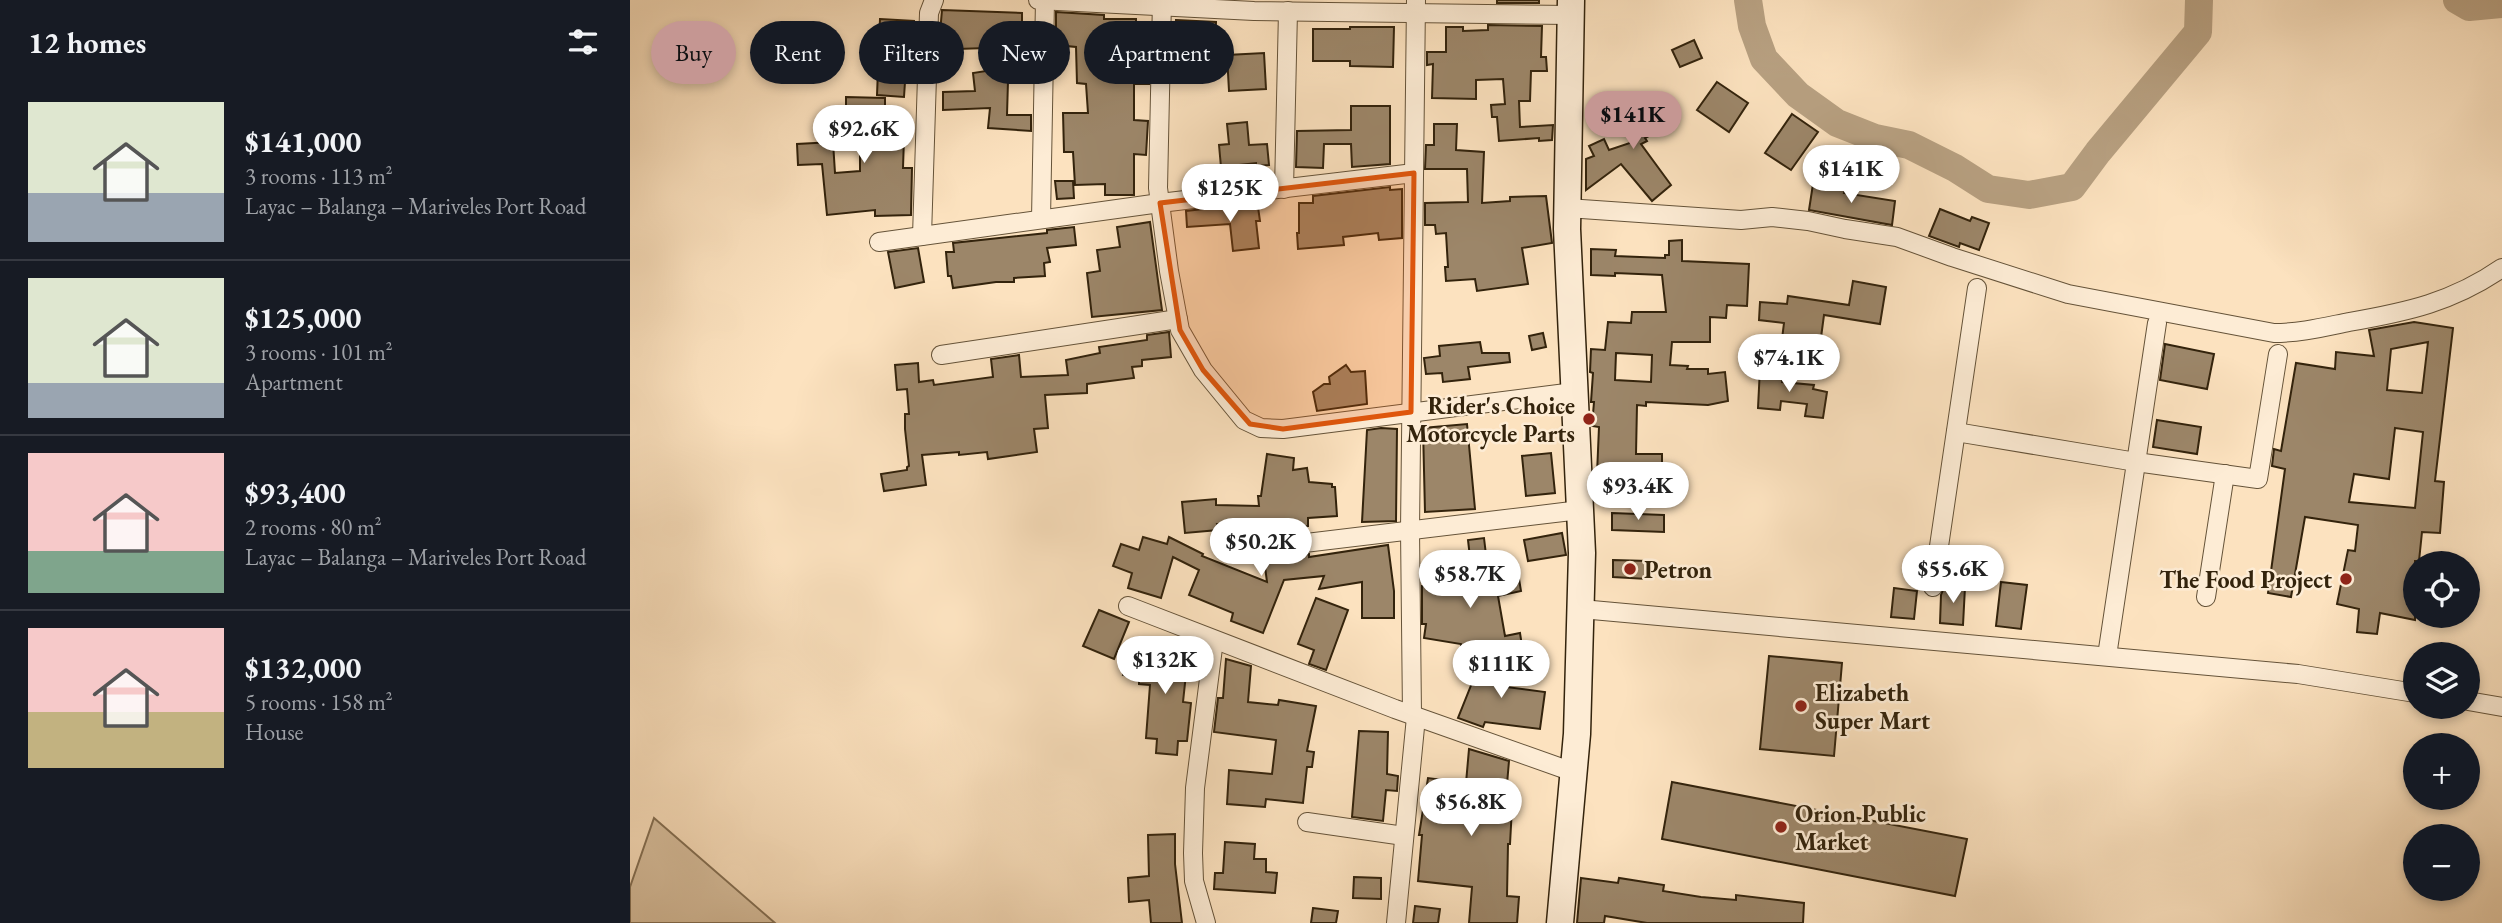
<!DOCTYPE html>
<html lang="en">
<head>
<meta charset="utf-8">
<style>
  :root { --surface:#171b24; --page:#242831; --text:#f1f3f6; --muted:#9ea1a6; --line:#363941; --accent:#c59692 }
  body { margin:0; font-family:"EB Garamond",serif; background:var(--page); color:var(--text); height:100vh; display:flex; flex-direction:column; font-size:26px; white-space:nowrap }
  * { box-sizing:border-box; margin:0 }
  p { font-size:23px; color:var(--muted) }
  .icon { flex:none; width:38px; height:38px; fill:none; stroke:currentColor; stroke-width:2; stroke-linecap:round; stroke-linejoin:round }
  .map { position:relative; flex:1; overflow:hidden }
  .sheet { display:flex; flex-direction:column; background:var(--surface); width:630px }
  .sheet>* { flex:none }
  .banner { position:absolute; left:21px; top:21px; width:665px; height:63px; display:flex; gap:14px }
  .buttons { position:absolute; left:1773px; top:551px; display:grid; gap:14px }
  .buttons a { display:grid; place-items:center; width:77px; height:77px; border-radius:50%; background:var(--surface); box-shadow:0 4px 10px #0003; font-size:35px }
  .price { position:absolute; translate:-50% -60px; padding:0 16px; border-radius:24px; background:#fff; color:#222; font-size:23px; line-height:46px; filter:drop-shadow(0 2px 4px #0008) }
  .price::after { content:''; position:absolute; left:50%; top:42px; width:21px; height:16px; margin-left:-10px; background:inherit; clip-path:polygon(0 0,100% 0,50% 100%) }
  .price.on { background:var(--accent); color:#111 }
  ul { padding:0; list-style:none }
  li { display:flex; align-items:center; gap:21px; height:175px; padding:0 28px }
  li+li { border-top:2px solid var(--line) }
  li span { display:grid; place-items:center; flex:none; width:196px; height:140px; border-radius:0px; color:#555 }
  li>.icon { margin-inline-start:auto }
  span .icon { width:84px; height:84px; fill:#fffc; stroke-width:1 }
  li b { font-size:30px }
  h2 { display:flex; justify-content:space-between; align-items:center; height:84px; padding:0 28px; font-size:30px }
  .chip { padding:0 24px; border-radius:32px; background:var(--surface); box-shadow:0 4px 10px #0003; font-size:24px; line-height:63px }
  .chip.on { background:var(--accent); color:#111 }
  main { display:flex; flex:1; min-height:0 }
  .map>svg:first-child { display:block }
  .green { fill:#dac2a1; stroke:#867256; stroke-width:2 }
  .lines { fill:none; stroke-linecap:round; stroke-linejoin:round }
  .river { stroke:#b8a182; stroke-width:28 }
  .building { fill:#9c8669; stroke:#33230c; stroke-width:2; fill-rule:evenodd }
  .street-casing { stroke:#655339; stroke-width:20 }
  .secondary-casing { stroke:#33230c; stroke-width:29 }
  .street { stroke:#fdecd5; stroke-width:18 }
  .secondary { stroke:#fdecd5; stroke-width:26 }
  .marked { fill:#df560c; fill-opacity:0.2; stroke:#df560c; stroke-width:5; stroke-linejoin:round }
  .poi-dot { fill:#8f2418; stroke:#fdecd5; stroke-width:2.5 }
  .labels { text-anchor:middle; dominant-baseline:central; stroke-width:5; stroke-linejoin:round; paint-order:stroke }
  .poi-label { font-size:24px; font-weight:bold; fill:#33230c; stroke:#fdecd5; text-anchor:start }
</style>
</head>
<body>
<main>
<section class="sheet">
<h2>12 homes<svg class="icon" aria-label="filters" viewBox="0 0 24 24"><path d="M4 7h16M4 17h16"/><circle cx="9" cy="7" r="2"/><circle cx="15" cy="17" r="2"/></svg></h2>
<ul>
<li><span style="background:linear-gradient(#dfe7d0 65%,#9aa5b1 0)"><svg class="icon" aria-label="home" viewBox="0 0 24 24"><path d="M3 11l9-7 9 7M6 9v11h12V9"/></svg></span><div><b>$141,000</b><p>3 rooms · 113 m²</p><p>Layac – Balanga – Mariveles Port Road</p></div></li>
<li><span style="background:linear-gradient(#dfe7d0 75%,#9aa5b1 0)"><svg class="icon" aria-label="home" viewBox="0 0 24 24"><path d="M3 11l9-7 9 7M6 9v11h12V9"/></svg></span><div><b>$125,000</b><p>3 rooms · 101 m²</p><p>Apartment</p></div></li>
<li><span style="background:linear-gradient(#f6c9c9 70%,#7fa58c 0)"><svg class="icon" aria-label="home" viewBox="0 0 24 24"><path d="M3 11l9-7 9 7M6 9v11h12V9"/></svg></span><div><b>$93,400</b><p>2 rooms · 80 m²</p><p>Layac – Balanga – Mariveles Port Road</p></div></li>
<li><span style="background:linear-gradient(#f6c9c9 60%,#c2b280 0)"><svg class="icon" aria-label="home" viewBox="0 0 24 24"><path d="M3 11l9-7 9 7M6 9v11h12V9"/></svg></span><div><b>$132,000</b><p>5 rooms · 158 m²</p><p>House</p></div></li>
</ul>
</section>
<div class="map">
<svg width="1872" height="923" viewBox="0 0 1872 923">
  <rect width="100%" height="100%" fill="#fce2bf"/>
  <filter id="stains"><feTurbulence type="fractalNoise" baseFrequency=".00286" numOctaves="4"/><feColorMatrix values="0 0 0 0 .2 0 0 0 0 .09 0 0 0 0 .02 0 0 0 .5 -.17"/></filter>
  <radialGradient id="worn" r=".72"><stop offset=".6" stop-color="#630" stop-opacity="0"/><stop offset="1" stop-color="#630" stop-opacity=".3"/></radialGradient>
  <polygon class="green" points="24,818 145,923 0,923 0,887"/>
  <g class="lines">
    <g class="river">
      <polyline points="1118,0 1122,26 1134,59 1168,95 1207,123 1245,138 1279,145 1325,168 1358,189 1399,195 1442,187 1468,152 1568,32 1569,0"/>
      <polyline points="1827,0 1839,7 1872,4"/>
    </g>
  </g>
  <g class="building">
    <rect x="867" y="0" width="42" height="3"/>
    <polygon points="312,10 392,13 392,47 327,49 326,34 310,33"/>
    <polygon points="426,12 474,15 474,19 506,19 506,54 518,54 519,84 504,84 504,120 518,121 516,155 504,154 504,195 475,195 475,184 445,185 443,152 434,152 433,113 458,113 456,84 447,83 446,47 426,45"/>
    <polygon points="250,19 284,21 283,53 277,52 274,97 247,95"/>
    <polygon points="546,20 586,22 585,55 545,54"/>
    <polygon points="858,25 912,26 911,57 916,57 917,71 901,71 900,101 889,101 890,127 923,125 922,140 909,141 909,138 869,141 867,117 862,117 861,105 875,104 873,79 846,80 846,99 802,98 803,64 797,65 797,52 816,52 816,27 833,27 833,31 858,30"/>
    <polygon points="720,27 764,27 763,67 720,66 720,61 683,61 683,29 720,29"/>
    <polygon points="1064,40 1072,58 1050,67 1042,50"/>
    <polygon points="634,53 636,89 599,91 597,55"/>
    <polygon points="400,64 397,83 378,81 377,115 401,115 401,131 358,128 360,108 313,110 313,92 345,91 343,73"/>
    <polygon points="1087,82 1118,103 1099,132 1067,110"/>
    <polygon points="216,97 255,98 255,137 274,138 273,168 282,168 281,215 245,216 245,210 197,215 192,164 168,165 167,144 203,142 205,173 230,171 230,135 205,133 205,121 216,121"/>
    <polygon points="1035,100 1046,121 1015,138 1017,141 1011,144 1041,185 1022,201 991,164 956,190 956,159 964,156 959,146 974,139 979,150 1003,142 987,111 998,105 1003,114"/>
    <polygon points="721,106 760,106 760,164 722,167 721,144 694,144 693,168 666,167 667,131 721,130"/>
    <polygon points="1162,114 1188,132 1161,170 1135,153"/>
    <polygon points="617,122 619,145 637,144 639,165 626,166 626,163 591,167 589,145 599,144 597,124"/>
    <polygon points="804,124 827,124 826,150 854,152 852,203 880,201 880,197 916,196 922,243 892,248 898,284 847,291 845,279 816,281 815,267 818,267 816,233 806,234 805,225 795,225 795,203 838,202 837,169 795,169 796,145 804,145"/>
    <polygon points="425,181 443,181 444,198 427,199"/>
    <polygon points="1183,184 1215,190 1214,193 1265,201 1262,225 1179,210"/>
    <polygon points="760,187 760,190 772,189 772,238 749,240 748,233 713,237 714,245 668,249 667,233 669,233 669,203 683,203 683,196"/>
    <polygon points="608,205 608,209 628,207 630,221 626,221 629,248 603,251 600,224 557,227 556,211"/>
    <polygon points="1310,209 1340,221 1342,217 1359,223 1349,250 1330,243 1329,247 1299,236"/>
    <polygon points="520,222 532,310 462,317 457,273 470,271 467,250 490,247 487,227"/>
    <polygon points="444,227 446,245 417,248 420,262 414,263 415,276 384,278 384,282 366,282 323,288 321,276 318,276 316,252 324,252 323,243 417,233 417,230"/>
    <path d="M1052 240V261L1119 264 1117 306 1097 305 1096 318 1080 317V342H1042L1040 365 1058 366 1057 369H1078V374L1095 372 1098 401 1078 405 1016 402V406L1007 405 1006 454H1032V475L967 474 969 427 962 426 964 402H961L963 373 960 372 961 349 975 350 978 322 1001 323 1002 312H1036L1032 275 985 273V276L961 275V249L986 250 985 256 1035 258V255H1039V241ZM986 353 1022 355 1021 382 985 380Z"/>
    <polygon points="288,248 294,282 265,288 258,252"/>
    <polygon points="1223,281 1256,287 1250,324 1194,315 1190,345 1152,339 1154,323 1129,320 1130,302 1157,304 1158,296 1219,305"/>
    <path d="M1784 322 1823 328 1805 481 1814 482 1810 533 1792 532 1789 561H1785V620L1750 613 1747 634 1727 632 1729 609 1707 604 1718 550 1725 551 1728 525 1675 517 1661 597 1638 593 1655 469 1642 466 1644 449 1651 451 1666 363 1705 369 1706 352 1744 356 1739 330ZM1798 342 1792 393 1757 390 1761 349ZM1765 428 1793 432 1785 508 1719 502 1724 474 1759 479Z"/>
    <polygon points="539,332 541,357 512,360 512,366 502,367 504,378 457,384 457,393 415,395 418,428 404,429 407,452 358,459 357,452 329,455 329,452 292,455 296,485 254,491 251,474 277,470 277,467 279,466 275,429 275,414 279,414 277,389 267,390 265,365 288,363 289,382 303,380 304,385 363,377 361,359 389,355 391,377 438,375 436,360 470,353 469,347 517,340 517,335"/>
    <polygon points="913,333 916,347 902,350 899,336"/>
    <polygon points="850,342 852,353 879,353 880,362 838,367 840,379 813,382 812,373 796,374 794,358 810,356 809,346"/>
    <polygon points="1535,344 1584,354 1577,389 1530,380"/>
    <polygon points="716,365 721,372 735,371 737,404 687,411 683,392 694,384 700,384 699,377"/>
    <polygon points="1130,368 1153,370 1152,382 1184,385 1183,389 1197,392 1193,418 1175,416 1177,404 1151,401 1150,410 1128,408"/>
    <polygon points="1527,420 1571,427 1567,454 1523,447"/>
    <polygon points="837,424 845,509 795,512 793,428"/>
    <polygon points="751,428 767,429 766,521 732,522 737,430"/>
    <polygon points="921,453 925,493 896,496 892,456"/>
    <polygon points="637,454 664,458 663,470 677,468 679,482 702,484 702,487 705,487 707,516 678,518 678,526 662,527 662,529 630,530 629,525 587,524 588,530 555,533 552,502 586,499 586,505 629,506 628,496 631,496"/>
    <polygon points="1023,483 1037,483 1037,495 1024,496"/>
    <polygon points="982,513 1034,515 1034,532 982,530"/>
    <polygon points="932,533 936,555 898,561 894,540"/>
    <polygon points="513,537 537,544 539,537 573,554 572,556 637,582 634,559 679,554 679,557 758,545 764,591 764,618 732,618 732,582 689,589 694,576 654,580 633,633 601,621 603,613 559,595 569,570 543,557 531,598 498,588 502,573 483,566 491,544 509,550"/>
    <polygon points="854,538 859,580 874,579 874,582 889,579 891,591 868,596 875,636 890,633 892,646 832,658 831,644 794,638 796,624 792,624 792,586 843,583 838,540"/>
    <polygon points="983,560 1018,561 1017,579 983,577"/>
    <polygon points="1371,582 1397,585 1391,629 1366,626"/>
    <polygon points="1315,585 1335,587 1333,625 1310,623 1311,595"/>
    <polygon points="1264,588 1287,591 1284,619 1261,617"/>
    <polygon points="686,598 718,610 696,670 679,664 684,650 668,644"/>
    <polygon points="469,610 499,622 484,659 453,646"/>
    <polygon points="530,651 558,653 557,658 570,660 567,676 556,674 553,702 561,703 557,741 548,741 547,755 526,753 527,739 516,738 520,685 509,684 509,678 493,675 497,654 529,660"/>
    <polygon points="1139,656 1212,663 1204,756 1130,749"/>
    <polygon points="852,658 882,669 876,687 915,692 910,729 855,722 853,727 828,718"/>
    <polygon points="596,659 621,666 618,702 648,705 649,700 686,706 677,751 684,752 682,767 677,767 673,803 636,799 635,807 597,804 599,770 642,774 646,740 584,732 588,698 593,698"/>
    <polygon points="729,731 758,732 757,774 768,776 767,791 756,790 753,821 722,817"/>
    <polygon points="839,749 879,761 875,807 882,807 880,844 878,844 877,896 889,897 887,923 839,923 842,887 788,881 792,835 789,835 798,778 836,783"/>
    <polygon points="1042,782 1337,839 1325,896 1032,839"/>
    <polygon points="545,834 545,864 552,923 521,923 519,900 499,902 498,878 519,876 518,835"/>
    <polygon points="595,842 625,844 624,859 636,859 636,872 647,873 645,893 584,889 585,873 593,873"/>
    <polygon points="724,877 751,878 751,899 723,898"/>
    <polygon points="951,878 988,883 989,878 1034,885 1033,891 1071,897 1106,900 1106,895 1174,903 1173,923 1017,923 975,916 974,923 947,923"/>
    <polygon points="785,906 810,909 808,923 783,923"/>
    <polygon points="683,908 708,911 706,923 681,923"/>
  </g>
  <g class="lines">
    <g class="street-casing">
      <g id="street">
        <polyline points="408,0 624,11 940,15"/>
        <polyline points="532,0 528,188 539,271 550,330 573,370 614,420 631,428 653,429 944,392"/>
        <polyline points="654,189 658,11"/>
        <path d="M937 208 1111 220 1142 217 1178 221 1215 229 1267 237 1322 257 1438 294 1644 333C1670 333 1694 327 1719 322 1777 312 1823 302 1872 268"/>
        <polyline points="411,219 415,0"/>
        <polyline points="292,236 299,13 304,0"/>
        <polyline points="249,242 530,203 784,173"/>
        <polyline points="311,355 548,319"/>
        <polyline points="1326,432 1506,462 1628,479 1648,354"/>
        <polyline points="600,552 950,510"/>
        <polyline points="1303,587 1347,288"/>
        <polyline points="1576,597 1595,474"/>
        <polyline points="498,606 765,709 943,772"/>
        <polyline points="951,609 1668,674 1785,693"/>
        <polyline points="1477,656 1527,323"/>
        <polyline points="1838,701 1872,707"/>
        <polyline points="782,715 780,530 786,0"/>
        <polyline points="677,822 774,836"/>
        <polyline points="576,923 564,881 563,853 565,788 584,640"/>
        <polyline points="766,923 786,717"/>
      </g>
    </g>
    <g class="secondary-casing">
      <polyline id="secondary" points="930,923 947,734 952,553 937,229 941,0"/>
    </g>
    <use href="#street" class="street"/>
    <use href="#secondary" class="secondary"/>
  </g>
  <path class="marked" d="M784 173 781 412 653 429 620 424 573 370 550 330 530 203Z"/>
  <g class="poi-dot">
    <circle cx="959" cy="419" r="7"/>
    <circle cx="1000" cy="569" r="7"/>
    <circle cx="1716" cy="579" r="7"/>
    <circle cx="1171" cy="706" r="7"/>
    <circle cx="1151" cy="827" r="7"/>
  </g>
  <g class="labels">
    <g class="poi-label">
      <text x="945" y="405" text-anchor="end">Rider's Choice<tspan x="945" dy="28">Motorcycle Parts</tspan></text>
      <text x="1014" y="569">Petron</text>
      <text x="1702" y="579" text-anchor="end">The Food Project</text>
      <text x="1185" y="692">Elizabeth<tspan x="1185" dy="28">Super Mart</tspan></text>
      <text x="1165" y="813">Orion Public<tspan x="1165" dy="28">Market</tspan></text>
    </g>
  </g>
  <rect width="100%" height="100%" filter="url(#stains)"/>
  <rect width="100%" height="100%" fill="url(#worn)"/>
</svg>
<div class="buttons">
<a><svg class="icon" aria-label="locate" viewBox="0 0 24 24"><circle cx="12" cy="12" r="6"/><path d="M12 2v4M12 18v4M2 12h4M18 12h4"/></svg></a>
<a><svg class="icon" aria-label="layers" viewBox="0 0 24 24"><path d="M12 4l9 5-9 5-9-5zM3 14l9 5 9-5"/></svg></a>
<a>+</a>
<a>−</a>
</div>
<b class="price on" style="left:1003px;top:151px">$141K</b>
<b class="price" style="left:234px;top:165px">$92.6K</b>
<b class="price" style="left:1221px;top:205px">$141K</b>
<b class="price" style="left:600px;top:224px">$125K</b>
<b class="price" style="left:1159px;top:394px">$74.1K</b>
<b class="price" style="left:1008px;top:522px">$93.4K</b>
<b class="price" style="left:631px;top:578px">$50.2K</b>
<b class="price" style="left:1323px;top:605px">$55.6K</b>
<b class="price" style="left:840px;top:610px">$58.7K</b>
<b class="price" style="left:535px;top:696px">$132K</b>
<b class="price" style="left:871px;top:700px">$111K</b>
<b class="price" style="left:841px;top:838px">$56.8K</b>
<div class="banner">
<a class="chip on">Buy</a>
<a class="chip">Rent</a>
<a class="chip">Filters</a>
<a class="chip">New</a>
<a class="chip">Apartment</a>
</div>
</div>
</main>
</body>
</html>
